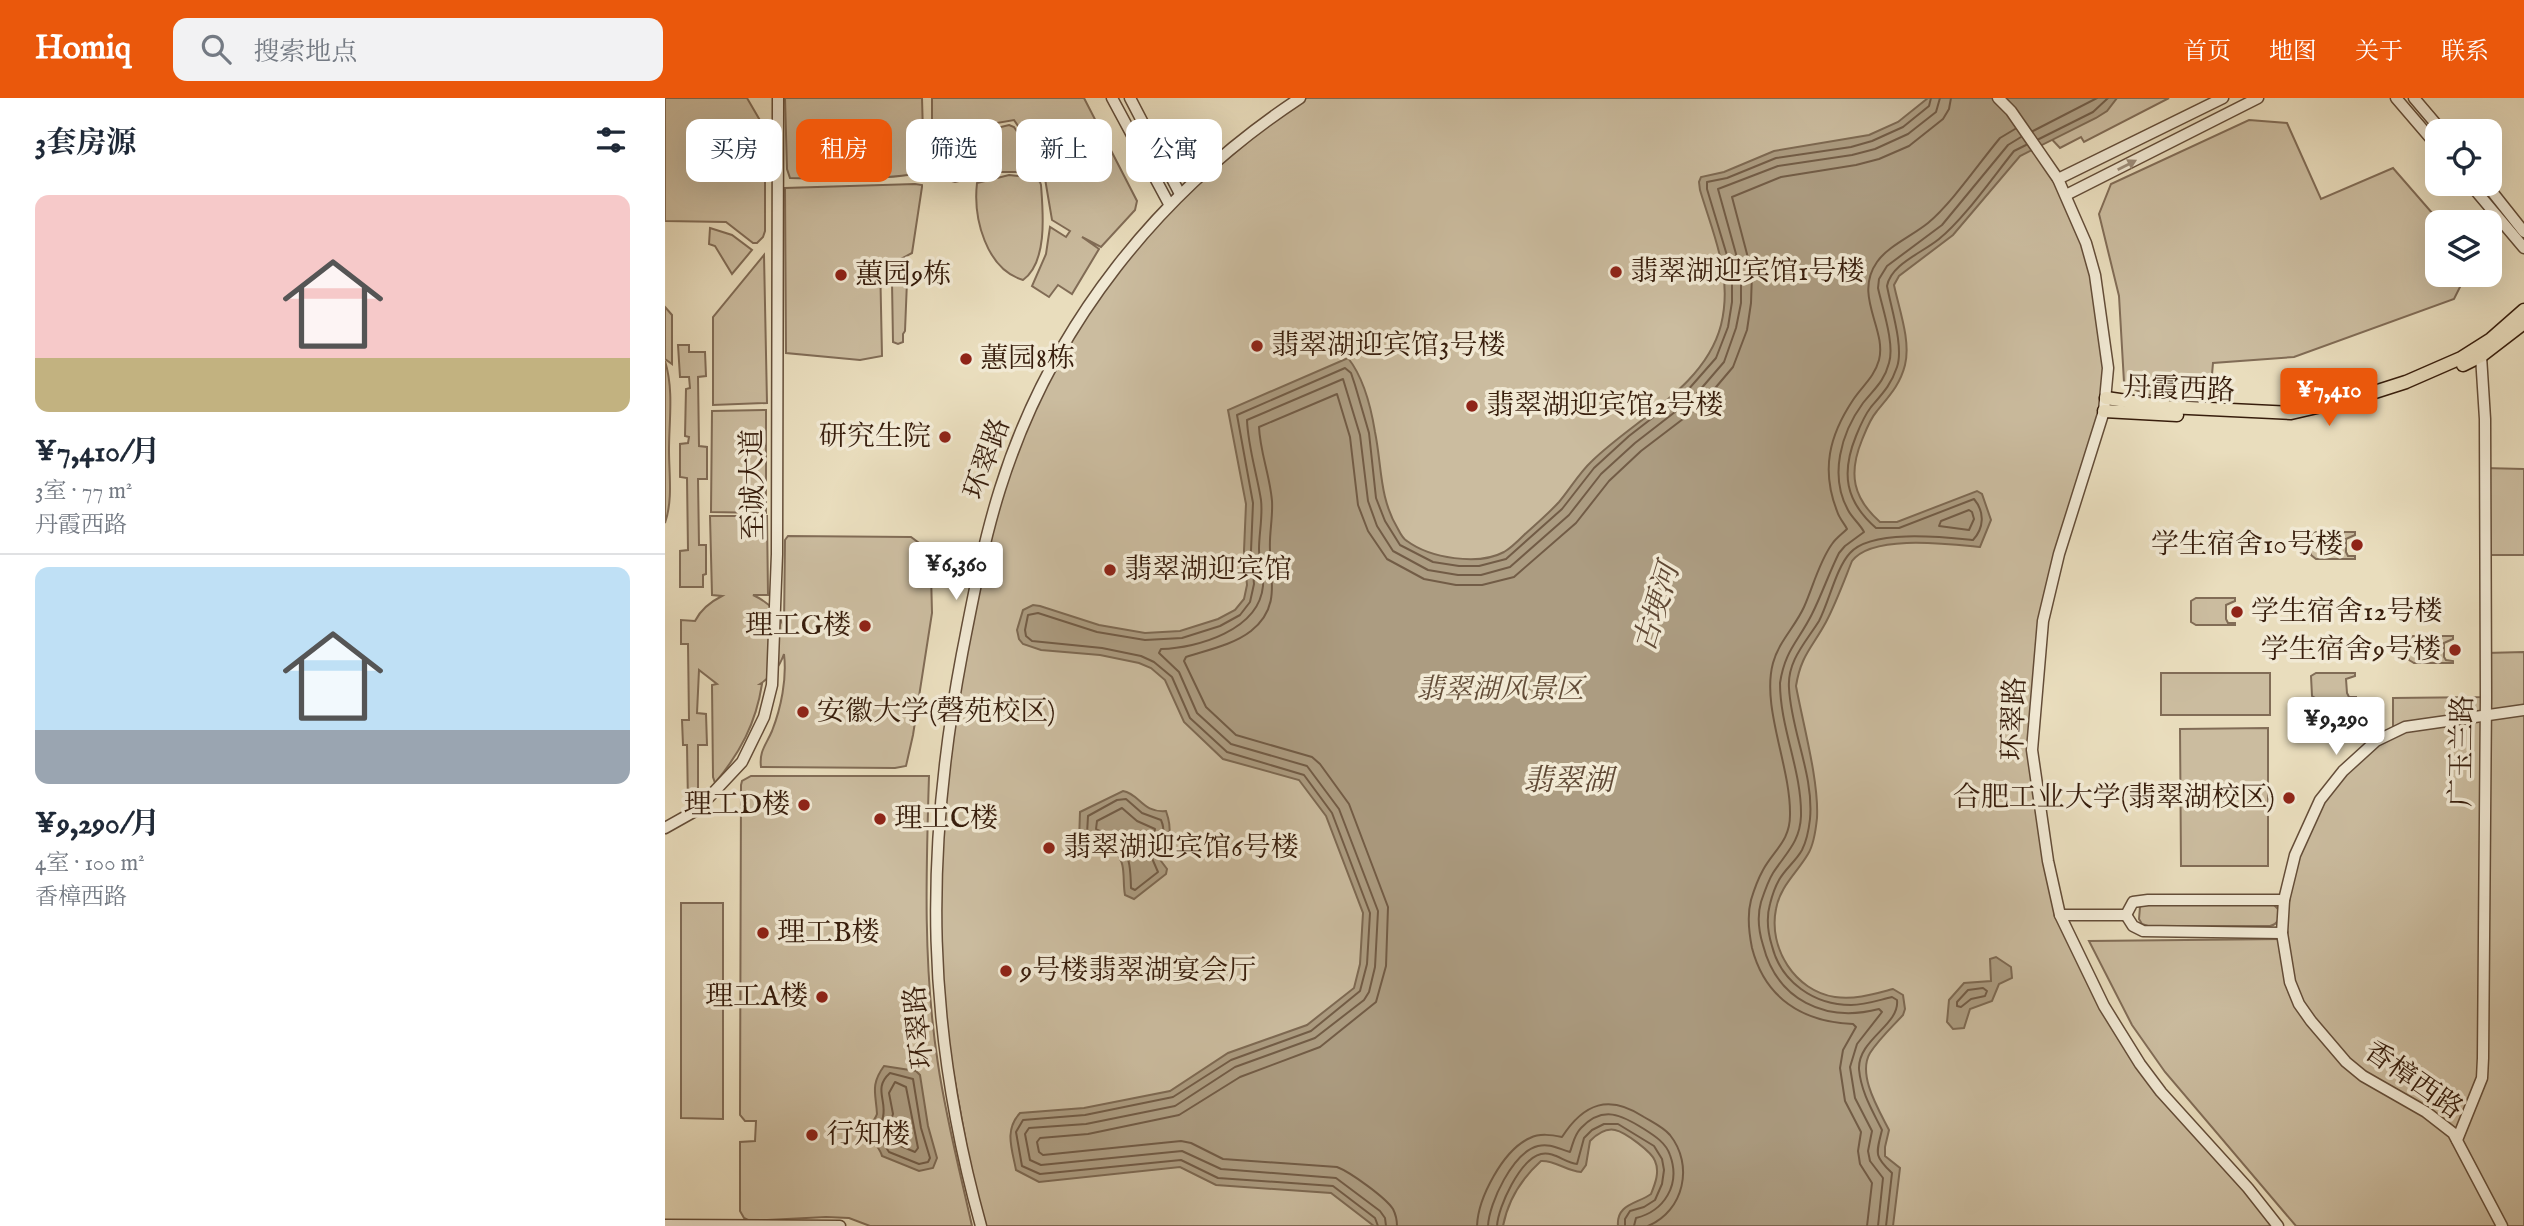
<!DOCTYPE html>
<html lang="zh">
<head>
<meta charset="utf-8">
<style>
  :root { --surface:#fff; --page:#f2f2f3; --text:#1f2937; --muted:#747a83; --line:#e0e1e3; --accent:#ea580c }
  body { margin:0; font-family:"IM FELL English","Noto Serif SC",serif; background:var(--page); color:var(--text); height:100vh; display:flex; flex-direction:column; font-size:26px; white-space:nowrap }
  * { box-sizing:border-box; margin:0 }
  p { font-size:23px; color:var(--muted) }
  .icon { flex:none; width:38px; height:38px; fill:none; stroke:currentColor; stroke-width:2; stroke-linecap:round; stroke-linejoin:round }
  .map { position:relative; flex:1; overflow:hidden }
  .drawer { display:flex; flex-direction:column; background:var(--surface); width:665px }
  .drawer>* { flex:none }
  .hud { position:absolute; left:21px; top:21px; width:665px; height:63px; display:flex; gap:14px }
  .controls { position:absolute; left:1760px; top:21px; display:grid; gap:14px }
  .controls a { display:grid; place-items:center; width:77px; height:77px; border-radius:14px; background:var(--surface); box-shadow:0 7px 28px #0002; font-size:35px }
  .price { position:absolute; translate:-50% -60px; padding:0 16px; border-radius:7px; background:#fff; color:#222; font-size:23px; line-height:46px; filter:drop-shadow(0 2px 4px #0008) }
  .price::after { content:''; position:absolute; left:50%; top:42px; width:21px; height:16px; margin-left:-10px; background:inherit; clip-path:polygon(0 0,100% 0,50% 100%) }
  .price.selected { background:var(--accent); color:#fff }
  ul { padding:0; list-style:none }
  li { display:grid; align-content:center; gap:14px; height:371px; padding:0 35px }
  li+li { border-top:2px solid var(--line) }
  li span { display:grid; place-items:center; height:217px; border-radius:14px; color:#555 }
  li>.icon { margin-inline-start:auto }
  span .icon { width:126px; height:126px; fill:#fffc; stroke-width:1 }
  li b { font-size:30px }
  h2 { display:flex; justify-content:space-between; align-items:center; height:84px; padding:0 35px; font-size:30px }
  .pill { padding:0 24px; border-radius:14px; background:var(--surface); box-shadow:0 7px 28px #0002; font-size:24px; line-height:63px }
  .pill.selected { background:var(--accent); color:#fff }
  header { display:flex; align-items:center; gap:42px; box-sizing:border-box; height:98px; padding:0 35px; background:var(--accent); color:#fff }
  header strong { font-size:33px }
  nav { display:flex; gap:38px; margin-inline-start:auto; font-size:24px }
  .search { width:490px; height:63px; background:var(--page); display:flex; align-items:center; gap:18px; box-sizing:border-box; padding:0 24px; border-radius:14px; color:var(--muted); font-size:26px }
  main { display:flex; flex:1; min-height:0 }
  .map>svg:first-child { display:block }
  .green { fill:#cbbc9f; stroke:#816c56; stroke-width:2 }
  .water { fill:#ac9c81; stroke:#7d6952; stroke-width:2 }
  .lines { fill:none; stroke-linecap:round; stroke-linejoin:round }
  .shore { stroke:#725c46; stroke-width:2 }
  .minor-casing { stroke:#644d38; stroke-width:13 }
  .major-casing { stroke:#371d0c; stroke-width:15 }
  .minor { stroke:#f1e9d4; stroke-width:10 }
  .major { stroke:#e9ddbd; stroke-width:12 }
  .oneway { fill:#9d8d7a }
  .poi-dot { fill:#8f2418; stroke:#f1e9d4; stroke-width:2.5 }
  .labels { text-anchor:middle; dominant-baseline:central; stroke-width:7; stroke-linejoin:round; paint-order:stroke }
  .poi-label { font-size:28px; fill:#371d0c; stroke:#f1e9d4; text-anchor:start }
  .street-label { font-size:28px; fill:#371d0c; stroke:#f1e9d4 }
  .park-label { font-size:28px; font-style:italic; fill:#634d38; stroke:#f1e9d4 }
  .water-label { font-size:30px; font-style:italic; fill:#604935; stroke:#f1e9d4 }
</style>
</head>
<body>
<header>
<strong>Homiq</strong>
<div class="search"><svg class="icon" aria-label="search" viewBox="0 0 24 24"><circle cx="10" cy="10" r="6"/><path d="M15 15l6 6"/></svg>搜索地点</div>
<nav><a>首页</a><a>地图</a><a>关于</a><a>联系</a></nav>
</header>
<main>
<section class="drawer">
<h2>3套房源<svg class="icon" aria-label="filters" viewBox="0 0 24 24"><path d="M4 7h16M4 17h16"/><circle cx="9" cy="7" r="2"/><circle cx="15" cy="17" r="2"/></svg></h2>
<ul>
<li><span style="background:linear-gradient(#f6c9c9 75%,#c2b280 0)"><svg class="icon" aria-label="home" viewBox="0 0 24 24"><path d="M3 11l9-7 9 7M6 9v11h12V9"/></svg></span><div><b>¥7,410/月</b><p>3室 · 77 m²</p><p>丹霞西路</p></div></li>
<li><span style="background:linear-gradient(#bfe0f5 75%,#9aa5b1 0)"><svg class="icon" aria-label="home" viewBox="0 0 24 24"><path d="M3 11l9-7 9 7M6 9v11h12V9"/></svg></span><div><b>¥9,290/月</b><p>4室 · 100 m²</p><p>香樟西路</p></div></li>
</ul>
</section>
<div class="map">
<svg width="1859" height="1128" viewBox="0 0 1859 1128">
  <rect width="100%" height="100%" fill="#e9ddbd"/>
  <filter id="stains"><feTurbulence type="fractalNoise" baseFrequency=".00286" numOctaves="4"/><feColorMatrix values="0 0 0 0 .2 0 0 0 0 .09 0 0 0 0 .02 0 0 0 .5 -.17"/></filter>
  <radialGradient id="worn" r=".72"><stop offset=".6" stop-color="#630" stop-opacity="0"/><stop offset="1" stop-color="#630" stop-opacity=".3"/></radialGradient>
  <g class="green">
    <polygon points="0,0 82,0 100,31 100,133 98,139 92,145 88,145 61,124 0,123"/>
    <path d="M120 0H257L259 73C241 82 149 81 125 80L122 71Z"/>
    <polygon points="267,0 419,0 472,103 470,112 436,149 417,139 434,151 407,196 393,187 384,199 367,188 381,156 385,129 401,139 405,133 387,122 377,63 349,22 303,30 270,29 267,24"/>
    <polygon points="635,0 1333,0 1381,63 1430,177 1441,300 1380,510 1367,652 1395,817 1475,966 1613,1128 316,1128 274,895 278,666 335,389 393,258 482,129"/>
    <polygon points="1348,0 1504,0 1419,44 1416,39 1395,50"/>
    <path d="M1584 22 1622 25 1656 101 1728 70 1775 124H1773V177H1801L1789 201 1629 259 1548 265 1545 300C1518 301 1479 303 1459 284L1454 198 1434 116 1446 86Z"/>
    <polygon points="344,27 349,29 373,65 368,74 331,74 290,84 272,79 267,49 270,38 307,36"/>
    <path d="M344 77 369 80 375 84 376 87C378 114 383 164 358 182 321 171 308 120 312 85Z"/>
    <polygon points="250,86 257,87 257,89 247,155 236,161 215,161 217,258 195,262 121,255 120,90"/>
    <polygon points="45,130 67,137 87,152 67,176 50,148 44,146"/>
    <polygon points="99,157 102,305 48,307 48,219"/>
    <polygon points="229,182 242,183 240,233 238,236 238,244 233,246 228,244 227,184"/>
    <polygon points="0,209 7,217 7,266 0,261"/>
    <polygon points="13,247 24,247 24,254 40,254 41,278 33,279 34,348 42,349 42,381 33,381 34,447 41,447 41,476 38,477 38,489 15,489 15,453 23,452 22,380 15,379 15,346 23,345 24,339 20,338 21,291 25,290 24,279 15,279"/>
    <path d="M0 263C9 292 4 323 4 352 4 376 8 402 0 425Z"/>
    <polygon points="101,312 101,415 46,414 47,313"/>
    <polygon points="1819,370 1859,371 1859,457 1819,457"/>
    <path d="M45 418H102L103 497H88C103 504 114 514 119 529L120 442 123 438 246 439 258 448 264 462 266 475 267 515 248 637 241 668 230 670 96 669C94 653 101 647 107 633 116 610 122 581 119 556 114 570 107 578 95 586H97C91 625 75 655 50 685L48 679 47 587 52 586 34 572 32 615 41 616 42 647H33V697L23 706 22 647H18L17 622H24L23 546H16V522L30 523C36 511 45 504 57 498L47 497Z"/>
    <polygon points="1651,434 1690,434 1690,437 1681,441 1681,454 1683,458 1690,458 1690,461 1651,461 1646,457 1646,437"/>
    <polygon points="1531,500 1570,500 1570,503 1561,507 1561,521 1563,525 1570,525 1570,527 1531,527 1526,524 1526,503"/>
    <polygon points="1748,538 1788,538 1788,541 1779,545 1779,559 1781,562 1788,563 1788,565 1749,565 1744,562 1744,541"/>
    <polygon points="1859,554 1859,1128 1631,1128 1500,974 1467,927 1424,843 1617,841 1619,802 1655,702 1678,673 1728,633 1728,600 1821,599 1821,555"/>
    <rect x="1496" y="575" width="109" height="42"/>
    <polygon points="1651,575 1690,575 1690,578 1681,581 1682,595 1684,599 1691,599 1691,601 1652,601 1647,598 1646,578"/>
    <polygon points="1603,630 1603,768 1516,768 1515,631"/>
    <path d="M86 678H264C261 774 258 870 273 966 281 1020 295 1074 307 1128H205L184 1120 161 1119 85 1123 79 1120 75 1113V1044L90 1043 91 1023H80L75 1017 76 687 77 683Z"/>
    <polygon points="16,805 58,805 58,1021 16,1020"/>
    <path d="M1478 806H1608L1614 812C1614 820 1614 826 1605 828H1483L1477 826 1474 821 1475 809Z"/>
  </g>
  <g class="water">
    <path d="M1263 0H1452L1442 13 1431 20 1355 58 1288 137 1234 178 1229 187C1234 211 1246 243 1240 267 1235 287 1224 298 1212 313 1205 321 1201 332 1197 342 1183 376 1188 400 1215 424H1232L1312 393 1317 396 1326 422 1315 449C1284 446 1207 436 1187 463 1179 483 1171 505 1161 524 1147 550 1136 557 1131 588 1138 626 1154 683 1152 720 1151 730 1148 748 1143 756 1132 775 1115 788 1111 811 1103 850 1130 893 1170 899 1190 902 1209 896 1228 891L1238 897 1240 911 1238 917C1227 929 1214 941 1205 955 1192 977 1214 1012 1224 1032L1220 1049V1058L1235 1070 1228 1128H953C951 1106 972 1106 986 1096 990 1086 995 1074 990 1063 987 1054 960 1034 950 1032 941 1030 931 1037 925 1043L921 1067 916 1074C901 1073 890 1062 876 1063 856 1081 843 1102 838 1128H709L666 1095 551 1087 515 1069 374 1084 351 1072C347 1051 339 1032 355 1015L419 1010 505 993 563 955 642 927 689 890 695 866 698 815 661 718 634 682 558 661 519 624 500 582 486 570 474 565 435 557 376 552 358 546 354 541 352 532 358 512 368 507 375 508 434 527 480 535 515 533 553 521 570 512 579 501 582 487 579 453 581 406 563 312 683 260C699 280 706 309 710 334 717 368 714 400 733 431 735 435 738 441 742 443 765 460 813 468 839 454 846 450 853 443 859 437 870 427 883 416 894 404 905 391 914 375 927 363 970 321 1040 289 1056 227 1068 178 1049 139 1035 92L1034 84 1036 79 1059 74 1109 53 1204 37 1233 24Z"/>
    <path d="M458 693C475 696 477 715 501 713 508 733 505 742 493 759L502 771 501 776 469 801 460 797C457 782 462 765 450 754L414 744 415 714Z"/>
    <polygon points="1331,859 1346,869 1347,880 1334,886 1327,903 1305,911 1299,930 1288,931 1282,924 1284,902 1299,885 1326,883 1325,861"/>
    <path d="M219 968 251 973 255 977 263 1028 272 1060 268 1070 254 1073 217 1058C215 1049 204 1041 205 1032 205 1026 210 1022 212 1016 211 996 205 987 219 968Z"/>
  </g>
  <g class="lines">
    <g class="shore">
      <polyline points="1368,33 1432,0"/>
      <polyline points="1374,41 1428,14 1443,0"/>
      <polygon points="1304,412 1307,414 1309,421 1304,432 1274,428 1276,423"/>
      <path d="M461 701 477 715 496 722C503 738 493 744 486 758L493 774 470 792 466 790C465 749 461 750 424 739L422 736 423 718 452 702Z"/>
      <path d="M457 710 472 723 490 731 489 737 476 759 472 758C460 736 449 741 431 731L432 723Z"/>
      <polygon points="1318,890 1322,893 1320,898 1306,901 1296,909 1292,908 1292,904 1303,892"/>
      <path d="M225 975 248 981 256 1030 265 1060 263 1064 254 1066 224 1054 212 1035C213 1029 217 1026 218 1019 222 1002 208 990 225 975Z"/>
      <polygon points="230,984 241,989 253,1050 250,1054 231,1046 222,1034 228,1016 224,995"/>
      <polyline points="713,1128 710,1120 668,1088 553,1080 516,1062 375,1076 357,1068 351,1034 358,1022 420,1017 508,999 566,962 646,933 695,893 702,866 705,815 667,715 639,677 562,654 525,620 507,579 489,564 476,558 437,550 367,543 361,538 360,532 363,517 373,515 432,534 480,542 517,540 555,528 575,517 585,504 589,486 586,453 588,405 572,317 680,270 686,275 690,287 704,335 711,400 720,423 735,447 768,464 794,468 814,468 841,461 897,411 929,370 964,338 1022,293 1051,260 1063,229 1067,204 1067,174 1042,91 1042,84 1062,80 1111,60 1186,49 1207,43 1238,29 1264,8 1266,0"/>
      <path d="M721 1128 720 1120 715 1113 671 1080 556 1071 517 1053 376 1067 365 1062 360 1036 364 1030 421 1026 510 1008 570 969 650 940 699 902 704 894 710 869 713 813 674 711 642 668 566 646 532 615 514 574 494 555 496 551C533 550 594 532 598 488 599 476 594 463 594 451 594 435 598 418 596 402 592 376 583 349 582 322L678 281 695 337 703 403 712 428 728 453 763 472 793 477H816L845 469 904 417 936 376 970 345 1028 300 1059 264 1071 230 1076 205V174L1053 91 1113 68 1187 57 1210 51 1243 36 1271 14 1275 0"/>
      <path d="M732 1128C732 1122 731 1117 728 1111 720 1099 685 1074 672 1069L558 1061 526 1045 516 1043 378 1057 374 1054 372 1044 375 1040 423 1036 514 1017 575 979 655 949 711 904 721 868 723 809 684 706 655 666 647 659 571 637 541 609 519 563 521 559C542 552 568 547 586 533 615 510 606 483 605 452 604 436 608 420 607 403 605 378 595 354 594 329L672 296 685 339 693 407 703 433 722 461 759 481 791 487H817L849 479 911 425 944 383 976 353 1035 308 1068 269 1082 232 1086 205 1087 175 1067 99 1116 79 1191 67 1214 61 1244 48 1278 21 1284 11 1286 0"/>
      <path d="M812 1128C813 1100 838 1052 865 1040 875 1035 887 1037 897 1039 919 1005 944 996 979 1019 987 1024 998 1029 1005 1037 1029 1067 1019 1113 983 1128"/>
      <path d="M823 1128C824 1105 848 1054 873 1048 885 1045 894 1051 905 1054 908 1046 909 1037 916 1030 938 1007 957 1017 979 1031 990 1038 1001 1045 1005 1057 1016 1087 999 1113 971 1120L969 1128"/>
      <path d="M832 1128C833 1109 855 1061 876 1056 889 1053 900 1065 912 1066L919 1040 927 1032 939 1026H953L989 1048 997 1061 999 1072 997 1086 990 1102 979 1109 965 1113 960 1121V1128"/>
      <path d="M1202 1128 1207 1085 1195 1066 1193 1053 1196 1034 1180 1003 1175 970 1178 952 1191 929 1188 926C1137 924 1100 900 1087 850 1084 835 1082 817 1086 802 1089 792 1093 781 1098 772 1109 752 1125 743 1125 717 1126 669 1096 609 1108 565 1114 543 1130 529 1139 509 1148 489 1154 464 1167 446 1171 440 1177 436 1182 431 1179 425 1174 420 1172 413 1156 372 1164 338 1188 302 1197 288 1209 280 1214 262 1222 231 1188 198 1212 164 1223 148 1247 138 1263 125 1287 105 1314 65 1335 40L1350 31"/>
      <path d="M1213 1128 1218 1080 1205 1063 1203 1053 1207 1033 1190 1000 1185 969 1192 946 1217 914 1214 911C1160 925 1112 902 1098 847 1094 834 1092 818 1096 804 1099 795 1103 783 1108 775 1121 755 1135 744 1136 718 1137 673 1115 630 1115 585 1120 552 1133 544 1147 516 1157 496 1164 475 1174 455L1180 448 1199 434C1195 426 1187 420 1183 412 1164 378 1176 335 1198 305 1209 291 1219 284 1224 265 1230 246 1217 209 1213 190L1214 181 1222 168 1277 127 1343 47 1356 39"/>
      <path d="M1221 1128 1227 1075C1209 1058 1211 1056 1217 1032 1207 1012 1196 994 1194 971 1193 941 1235 927 1232 902L1227 899C1214 902 1200 907 1186 907 1149 907 1116 884 1107 848 1103 835 1101 820 1105 806 1107 798 1110 789 1114 782 1120 771 1131 763 1137 752 1141 744 1144 730 1145 721 1149 677 1126 633 1124 590 1122 563 1141 544 1154 523 1164 504 1171 470 1185 455 1206 431 1278 439 1308 442 1319 430 1320 414 1309 401L1234 430H1211C1180 403 1176 375 1191 338 1195 328 1199 318 1206 309 1218 295 1226 287 1232 269 1239 249 1226 210 1222 188 1226 166 1257 155 1274 141 1299 121 1328 79 1349 53L1361 47"/>
    </g>
    <g class="minor-casing">
      <g id="minor">
        <polyline points="447,0 504,106"/>
        <polyline points="465,0 515,96"/>
        <polyline points="1333,0 1346,13 1393,81 1421,145 1430,177 1443,270 1439,313 1394,456 1378,523 1367,652 1383,763 1395,817 1439,908 1475,966 1496,994 1583,1090 1613,1128"/>
        <polyline points="1731,0 1773,49"/>
        <polyline points="1749,0 1777,33"/>
        <polyline points="1393,81 1558,0"/>
        <polyline points="1805,86 1859,150"/>
        <polyline points="1821,86 1859,134"/>
        <polyline points="1401,97 1593,0"/>
        <polyline points="0,730 32,712 77,664 99,619 107,587 112,456 113,0"/>
        <polyline points="1395,817 1461,817 1468,804 1483,802 1619,802"/>
        <polyline points="1461,817 1468,828 1478,833 1617,835"/>
        <polyline points="1792,1042 1817,980 1818,960 1821,599 1820,321 1816,258"/>
        <polyline points="0,1127 175,1128"/>
        <path d="M316 1128C261 930 259 757 297 556 308 500 318 445 335 391 386 228 494 93 635 0"/>
        <polyline points="1837,1128 1788,1035 1761,1014 1698,978 1681,964 1646,923 1634,906 1625,884 1617,835 1619,802 1630,757 1655,702 1678,673 1711,643 1740,629 1859,612"/>
      </g>
    </g>
    <g class="major-casing">
      <g id="major">
        <polyline points="1798,267 1816,258 1859,225"/>
        <polyline points="1441,300 1503,309 1626,315 1691,300 1741,284 1796,260 1826,241 1859,212"/>
        <polyline points="1439,313 1512,317"/>
      </g>
    </g>
    <use href="#minor" class="minor"/>
    <use href="#major" class="major"/>
  </g>
  <defs><path id="oneway-solid" d="M-6-.8H1V-3.2L6.5 0L1 3.2V.8H-6Z" transform="scale(1.75)"/></defs>
  <use class="oneway" href="#oneway-solid" transform="translate(1462 67) rotate(-27)"/>
  <g class="poi-dot">
    <circle cx="951" cy="174" r="7"/>
    <circle cx="176" cy="177" r="7"/>
    <circle cx="592" cy="248" r="7"/>
    <circle cx="301" cy="261" r="7"/>
    <circle cx="807" cy="308" r="7"/>
    <circle cx="280" cy="339" r="7"/>
    <circle cx="1692" cy="447" r="7"/>
    <circle cx="445" cy="472" r="7"/>
    <circle cx="1572" cy="514" r="7"/>
    <circle cx="200" cy="528" r="7"/>
    <circle cx="1790" cy="552" r="7"/>
    <circle cx="138" cy="614" r="7"/>
    <circle cx="1624" cy="700" r="7"/>
    <circle cx="139" cy="707" r="7"/>
    <circle cx="215" cy="721" r="7"/>
    <circle cx="384" cy="750" r="7"/>
    <circle cx="98" cy="835" r="7"/>
    <circle cx="341" cy="873" r="7"/>
    <circle cx="157" cy="899" r="7"/>
    <circle cx="147" cy="1037" r="7"/>
  </g>
  <g class="labels">
    <g class="poi-label">
      <text x="965" y="174">翡翠湖迎宾馆1号楼</text>
      <text x="190" y="177">蕙园9栋</text>
      <text x="606" y="248">翡翠湖迎宾馆3号楼</text>
      <text x="315" y="261">蕙园8栋</text>
      <text x="821" y="308">翡翠湖迎宾馆2号楼</text>
      <text x="266" y="339" text-anchor="end">研究生院</text>
      <text x="1678" y="447" text-anchor="end">学生宿舍10号楼</text>
      <text x="459" y="472">翡翠湖迎宾馆</text>
      <text x="1586" y="514">学生宿舍12号楼</text>
      <text x="186" y="528" text-anchor="end">理工G楼</text>
      <text x="1776" y="552" text-anchor="end">学生宿舍9号楼</text>
      <text x="152" y="614">安徽大学(磬苑校区)</text>
      <text x="1610" y="700" text-anchor="end">合肥工业大学(翡翠湖校区)</text>
      <text x="125" y="707" text-anchor="end">理工D楼</text>
      <text x="229" y="721">理工C楼</text>
      <text x="398" y="750">翡翠湖迎宾馆6号楼</text>
      <text x="112" y="835">理工B楼</text>
      <text x="355" y="873">9号楼翡翠湖宴会厅</text>
      <text x="143" y="899" text-anchor="end">理工A楼</text>
      <text x="161" y="1037">行知楼</text>
    </g>
    <g class="street-label">
      <text transform="translate(1514 292) rotate(2)">丹霞西路</text>
      <text transform="translate(323 361) rotate(-70)">环翠路</text>
      <text transform="translate(89 387) rotate(-91)">至诚大道</text>
      <text transform="translate(1350 621) rotate(-88)">环翠路</text>
      <text transform="translate(1798 653) rotate(-89)">广玉兰路</text>
      <text transform="translate(255 929) rotate(-96)">环翠路</text>
      <text transform="translate(1748 983) rotate(35)">香樟西路</text>
    </g>
    <g class="park-label">
      <text x="835" y="592">翡翠湖风景区</text>
    </g>
    <g class="water-label">
      <text transform="translate(993 510) rotate(-73)">古埂河</text>
      <text x="903" y="684">翡翠湖</text>
    </g>
  </g>
  <rect width="100%" height="100%" filter="url(#stains)"/>
  <rect width="100%" height="100%" fill="url(#worn)"/>
</svg>
<div class="controls">
<a><svg class="icon" aria-label="locate" viewBox="0 0 24 24"><circle cx="12" cy="12" r="6"/><path d="M12 2v4M12 18v4M2 12h4M18 12h4"/></svg></a>
<a><svg class="icon" aria-label="layers" viewBox="0 0 24 24"><path d="M12 4l9 5-9 5-9-5zM3 14l9 5 9-5"/></svg></a>
</div>
<b class="price selected" style="left:1664px;top:330px">¥7,410</b>
<b class="price" style="left:291px;top:504px">¥6,360</b>
<b class="price" style="left:1671px;top:659px">¥9,290</b>
<div class="hud">
<a class="pill">买房</a>
<a class="pill selected">租房</a>
<a class="pill">筛选</a>
<a class="pill">新上</a>
<a class="pill">公寓</a>
</div>
</div>
</main>
</body>
</html>
